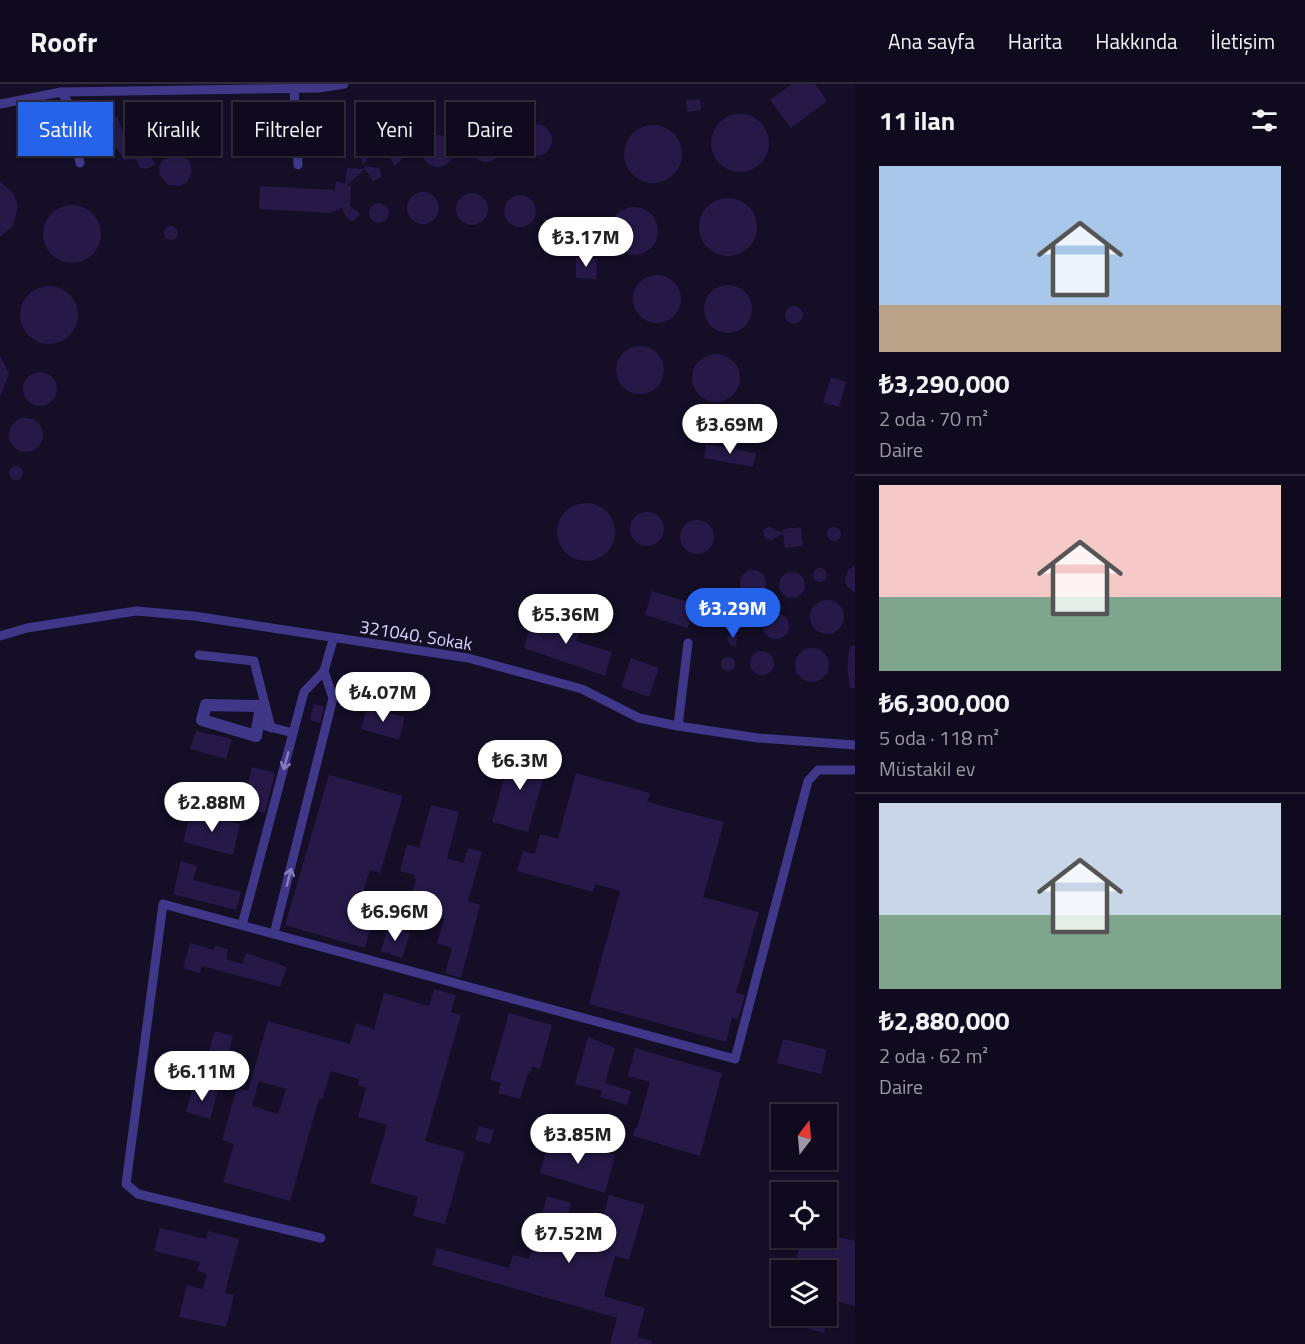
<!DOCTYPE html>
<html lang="tr">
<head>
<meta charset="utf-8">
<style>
  :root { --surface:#0f0a1d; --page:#181326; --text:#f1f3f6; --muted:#9b9aa4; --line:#2f2b3b; --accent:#2563eb }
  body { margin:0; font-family:"Titillium Web",sans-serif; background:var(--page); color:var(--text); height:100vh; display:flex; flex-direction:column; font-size:22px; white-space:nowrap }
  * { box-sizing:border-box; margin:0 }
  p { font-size:20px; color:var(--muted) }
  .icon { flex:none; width:33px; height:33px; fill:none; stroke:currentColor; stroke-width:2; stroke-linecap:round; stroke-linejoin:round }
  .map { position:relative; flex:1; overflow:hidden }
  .drawer { display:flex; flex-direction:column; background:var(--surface); width:450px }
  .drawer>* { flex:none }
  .guide { position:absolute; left:18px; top:18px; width:570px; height:54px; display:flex; gap:12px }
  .needle { width:39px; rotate:16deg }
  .tools { position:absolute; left:771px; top:1020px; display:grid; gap:12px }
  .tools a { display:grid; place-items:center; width:66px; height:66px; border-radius:0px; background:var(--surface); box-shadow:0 2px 4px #0004,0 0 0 2px var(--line); font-size:30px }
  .price { position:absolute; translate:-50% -51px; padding:0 14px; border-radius:21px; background:#fff; color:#222; font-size:20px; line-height:39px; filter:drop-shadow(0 2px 3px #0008) }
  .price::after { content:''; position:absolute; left:50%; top:36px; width:18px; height:14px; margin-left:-9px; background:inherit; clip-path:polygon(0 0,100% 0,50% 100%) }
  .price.active { background:var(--accent); color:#fff }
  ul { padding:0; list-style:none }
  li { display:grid; align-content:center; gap:12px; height:318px; padding:0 24px }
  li+li { border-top:2px solid var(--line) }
  li span { display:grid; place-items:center; height:186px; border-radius:0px; color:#555 }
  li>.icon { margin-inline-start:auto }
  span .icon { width:108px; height:108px; fill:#fffc; stroke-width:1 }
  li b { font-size:26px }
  h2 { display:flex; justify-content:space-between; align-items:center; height:72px; padding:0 24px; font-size:26px }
  .pill { padding:0 21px; border-radius:0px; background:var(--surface); box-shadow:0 2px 4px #0004,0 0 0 2px var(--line); font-size:21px; line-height:54px }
  .pill.active { background:var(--accent); color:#fff }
  header { display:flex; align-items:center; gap:36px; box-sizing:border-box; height:84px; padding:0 30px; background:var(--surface); border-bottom:2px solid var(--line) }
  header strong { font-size:28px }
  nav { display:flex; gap:33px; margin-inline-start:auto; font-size:21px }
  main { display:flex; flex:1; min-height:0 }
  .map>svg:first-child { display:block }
  .building { fill:#261948; fill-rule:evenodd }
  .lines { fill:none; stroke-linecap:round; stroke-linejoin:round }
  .minor { stroke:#403788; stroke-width:9 }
  .tertiary { stroke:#403788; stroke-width:12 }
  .oneway { stroke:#867ebe }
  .labels { text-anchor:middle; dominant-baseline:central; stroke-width:4.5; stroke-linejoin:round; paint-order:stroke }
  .street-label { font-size:18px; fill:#dcd4ff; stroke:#140e27 }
</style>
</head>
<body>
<header>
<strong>Roofr</strong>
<nav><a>Ana sayfa</a><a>Harita</a><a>Hakkında</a><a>İletişim</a></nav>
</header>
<main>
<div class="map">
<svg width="855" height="1260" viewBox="0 0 855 1260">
  <rect width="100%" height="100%" fill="#140e27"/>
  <g class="building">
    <polygon points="792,0 815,0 827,17 791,44 770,16"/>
    <polygon points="700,15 701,26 687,28 686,16"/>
    <circle cx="740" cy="59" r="29"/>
    <polygon points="185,31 196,36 201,47 196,59 180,67 190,78 192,87 187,98 180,102 168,101 160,91 159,82 164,75 180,67 165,49 157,59 144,66 156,80 147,85 140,84 136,75 124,76 117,65 108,65 105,62 105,55 111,48 105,40 110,32 117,33 124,50 134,36 141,32 154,34 165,47 177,34"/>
    <circle cx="536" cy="56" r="16"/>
    <circle cx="653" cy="70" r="29"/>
    <circle cx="486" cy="62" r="16"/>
    <circle cx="438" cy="67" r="16"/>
    <polygon points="392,57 402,59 405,65 404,72 395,82 385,67"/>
    <polygon points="363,61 370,62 373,67 363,81 359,66"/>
    <polygon points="364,82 379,84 382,93 373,97 365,85 347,101 351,102 350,122 360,130 353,137 347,135 342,124 330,129 259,125 260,102 335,106 336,97 345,100 347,84 365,85"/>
    <polygon points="0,97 14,110 18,123 13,142 0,153"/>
    <circle cx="423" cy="124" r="16"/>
    <circle cx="472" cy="125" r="16"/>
    <circle cx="520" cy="127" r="16"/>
    <circle cx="728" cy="143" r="29"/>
    <circle cx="379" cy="129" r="10"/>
    <circle cx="72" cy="150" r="29"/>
    <circle cx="634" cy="147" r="24"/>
    <circle cx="171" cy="149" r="7"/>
    <polygon points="576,174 597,175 596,195 576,194"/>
    <circle cx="657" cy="215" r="24"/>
    <circle cx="728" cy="225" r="24"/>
    <circle cx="49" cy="231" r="29"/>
    <circle cx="794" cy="231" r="9"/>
    <circle cx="640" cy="286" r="24"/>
    <circle cx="716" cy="294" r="24"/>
    <polygon points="0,271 9,290 0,313"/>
    <circle cx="40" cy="305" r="17"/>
    <polygon points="831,293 846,298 839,323 823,318"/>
    <circle cx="26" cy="351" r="17"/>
    <polygon points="706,360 756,369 753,383 704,374"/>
    <circle cx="16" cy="389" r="7"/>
    <circle cx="586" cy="448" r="29"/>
    <circle cx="647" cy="445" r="17"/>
    <circle cx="697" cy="453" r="17"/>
    <polygon points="769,443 783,449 783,445 801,443 803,462 785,464 783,450 772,456 765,455 763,446"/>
    <circle cx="834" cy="450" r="7"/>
    <polygon points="855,481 855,509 846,501 845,495 848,486"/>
    <circle cx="820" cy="491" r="7"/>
    <circle cx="753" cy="499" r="13"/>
    <circle cx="792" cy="501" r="13"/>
    <polygon points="652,507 695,520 688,544 645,531"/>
    <circle cx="827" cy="533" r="17"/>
    <circle cx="776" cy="542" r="13"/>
    <polygon points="534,530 565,540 567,535 579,539 577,544 580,545 576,557 612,568 605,592 524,564"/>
    <polygon points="737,545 736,563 729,560 727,553"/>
    <polygon points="850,562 855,562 855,604 850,604 847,583"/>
    <circle cx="812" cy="581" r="17"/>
    <circle cx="762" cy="579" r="12"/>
    <circle cx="728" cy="580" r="7"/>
    <polygon points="631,574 659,584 649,613 621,603"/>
    <polygon points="314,620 324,623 320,639 310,636"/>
    <polygon points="367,623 405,633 399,656 361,645"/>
    <polygon points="196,647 232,655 226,675 190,665"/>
    <polygon points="512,666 548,677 528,748 492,738"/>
    <polygon points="252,683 275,689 265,729 242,723"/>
    <polygon points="576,689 650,709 647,718 724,738 703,813 759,828 736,909 745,911 738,935 732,934 726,958 589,920 620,807 595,800 593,808 517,787 523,767 535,770 540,750 558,755"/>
    <polygon points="329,691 403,712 380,789 370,786 353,841 370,846 365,864 285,841"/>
    <polygon points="431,721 459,728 447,774 463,779 468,764 482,768 468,817 480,821 461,894 445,889 452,864 437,859 444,835 408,825 416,795 413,794 415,791 400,787 407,760 419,764"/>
    <polygon points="191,728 240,740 233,771 183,758"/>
    <polygon points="181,777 197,782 193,796 241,808 236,826 173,810"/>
    <polygon points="388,842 410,849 402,874 381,867"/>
    <polygon points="190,859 213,866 215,862 228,865 226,875 242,880 246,869 287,883 280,903 202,882 200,889 183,884"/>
    <path d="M434 905 456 911 451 928 461 931 425 1057 465 1068 445 1140 413 1132 418 1113 370 1099 387 1041 358 1033 366 1004 358 1001 359 995 331 987 322 1016 319 1015 290 1117 223 1098 234 1060 222 1056 237 1003 248 1007 268 937 350 960 356 939 374 945 384 909 429 922ZM259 997 286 1005 278 1030 252 1022Z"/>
    <polygon points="509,929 552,941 540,985 532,983 530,989 528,989 520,1015 498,1009 501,999 490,996"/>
    <polygon points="215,947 233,952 223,989 204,983"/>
    <polygon points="588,953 615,964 605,999 631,1007 627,1021 600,1013 602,1007 575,1000"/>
    <polygon points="783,955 827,966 821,990 777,979"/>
    <polygon points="635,964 722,989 700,1072 633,1052 635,1044 637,1044 650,998 628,992"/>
    <polygon points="194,1001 218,1007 210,1035 186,1028"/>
    <polygon points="479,1042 494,1046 490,1060 475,1056"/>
    <polygon points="550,1053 615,1071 605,1109 540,1089"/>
    <polygon points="609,1111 645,1121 629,1176 615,1172 604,1212 645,1224 637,1253 652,1257 651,1260 610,1260 617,1234 432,1181 437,1164 509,1184 513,1171 529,1175 547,1112 571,1119 563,1149 596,1159"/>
    <polygon points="160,1144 206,1155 208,1147 239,1155 225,1209 234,1211 226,1243 179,1233 187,1201 203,1205 207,1190 197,1187 200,1178 154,1167"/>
    <polygon points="826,1150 855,1157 855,1222 826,1215 826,1186 793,1186 802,1154 826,1154"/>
    <polygon points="773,1232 811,1232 827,1236 824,1249 772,1234"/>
  </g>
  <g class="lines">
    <g class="minor">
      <polyline points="294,4 298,81"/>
      <polyline points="61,8 69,20 80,79"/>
      <polyline points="0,20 61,8 319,4 344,0"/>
      <polyline points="0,552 27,544 136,527 194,532 468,574 582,605 639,634 678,642 758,654 855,661"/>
      <polyline points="199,571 254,577 271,644"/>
      <polyline points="266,642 293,649"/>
      <polyline points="678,642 688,559"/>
      <polyline points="242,841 304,608 324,587 333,556"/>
      <polyline points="274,850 333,614 324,587"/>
      <polyline points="321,1154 138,1110 126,1100 163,820 735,975 808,697 818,686 855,686"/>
    </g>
    <polygon class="tertiary" points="206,621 261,622 256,652 202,636"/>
  </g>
  <defs><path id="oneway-shaft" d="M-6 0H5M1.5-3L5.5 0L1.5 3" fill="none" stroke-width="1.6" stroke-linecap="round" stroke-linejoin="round" transform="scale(1.5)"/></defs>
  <g class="oneway">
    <use href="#oneway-shaft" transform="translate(286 677) rotate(105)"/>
    <use href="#oneway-shaft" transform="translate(289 793) rotate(-76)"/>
  </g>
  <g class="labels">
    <g class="street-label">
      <text transform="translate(416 551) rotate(9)">321040. Sokak</text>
    </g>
  </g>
</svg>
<div class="tools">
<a><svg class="needle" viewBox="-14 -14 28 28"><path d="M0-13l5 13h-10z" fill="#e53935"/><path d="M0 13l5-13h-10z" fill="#9b9aa4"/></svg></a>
<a><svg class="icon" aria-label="locate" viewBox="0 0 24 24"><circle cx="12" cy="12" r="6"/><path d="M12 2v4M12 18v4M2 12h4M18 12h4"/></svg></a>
<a><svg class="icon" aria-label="layers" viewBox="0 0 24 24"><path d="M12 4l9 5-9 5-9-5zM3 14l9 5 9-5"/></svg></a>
</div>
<b class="price" style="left:586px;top:184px">₺3.17M</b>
<b class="price" style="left:730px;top:371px">₺3.69M</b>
<b class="price active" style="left:733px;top:555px">₺3.29M</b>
<b class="price" style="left:566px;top:561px">₺5.36M</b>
<b class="price" style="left:383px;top:639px">₺4.07M</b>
<b class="price" style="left:520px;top:707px">₺6.3M</b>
<b class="price" style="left:212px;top:749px">₺2.88M</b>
<b class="price" style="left:395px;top:858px">₺6.96M</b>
<b class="price" style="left:202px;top:1018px">₺6.11M</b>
<b class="price" style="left:578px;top:1081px">₺3.85M</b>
<b class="price" style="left:569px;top:1180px">₺7.52M</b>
<div class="guide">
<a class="pill active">Satılık</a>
<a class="pill">Kiralık</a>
<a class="pill">Filtreler</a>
<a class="pill">Yeni</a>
<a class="pill">Daire</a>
</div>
</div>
<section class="drawer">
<h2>11 ilan<svg class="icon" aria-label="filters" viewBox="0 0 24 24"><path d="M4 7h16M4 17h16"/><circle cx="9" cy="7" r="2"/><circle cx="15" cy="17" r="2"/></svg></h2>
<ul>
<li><span style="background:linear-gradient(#a9c7e8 75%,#b9a48a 0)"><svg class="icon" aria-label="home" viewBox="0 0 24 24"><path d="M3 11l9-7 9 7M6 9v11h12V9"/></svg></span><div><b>₺3,290,000</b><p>2 oda · 70 m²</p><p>Daire</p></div></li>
<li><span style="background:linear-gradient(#f6c9c9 60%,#7fa58c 0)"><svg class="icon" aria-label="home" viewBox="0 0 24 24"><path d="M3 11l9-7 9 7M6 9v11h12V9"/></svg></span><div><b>₺6,300,000</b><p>5 oda · 118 m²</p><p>Müstakil ev</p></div></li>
<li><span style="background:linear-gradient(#c9d6e8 60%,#7fa58c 0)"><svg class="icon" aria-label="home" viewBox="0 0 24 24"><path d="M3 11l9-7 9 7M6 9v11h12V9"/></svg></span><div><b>₺2,880,000</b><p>2 oda · 62 m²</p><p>Daire</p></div></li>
</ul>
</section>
</main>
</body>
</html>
